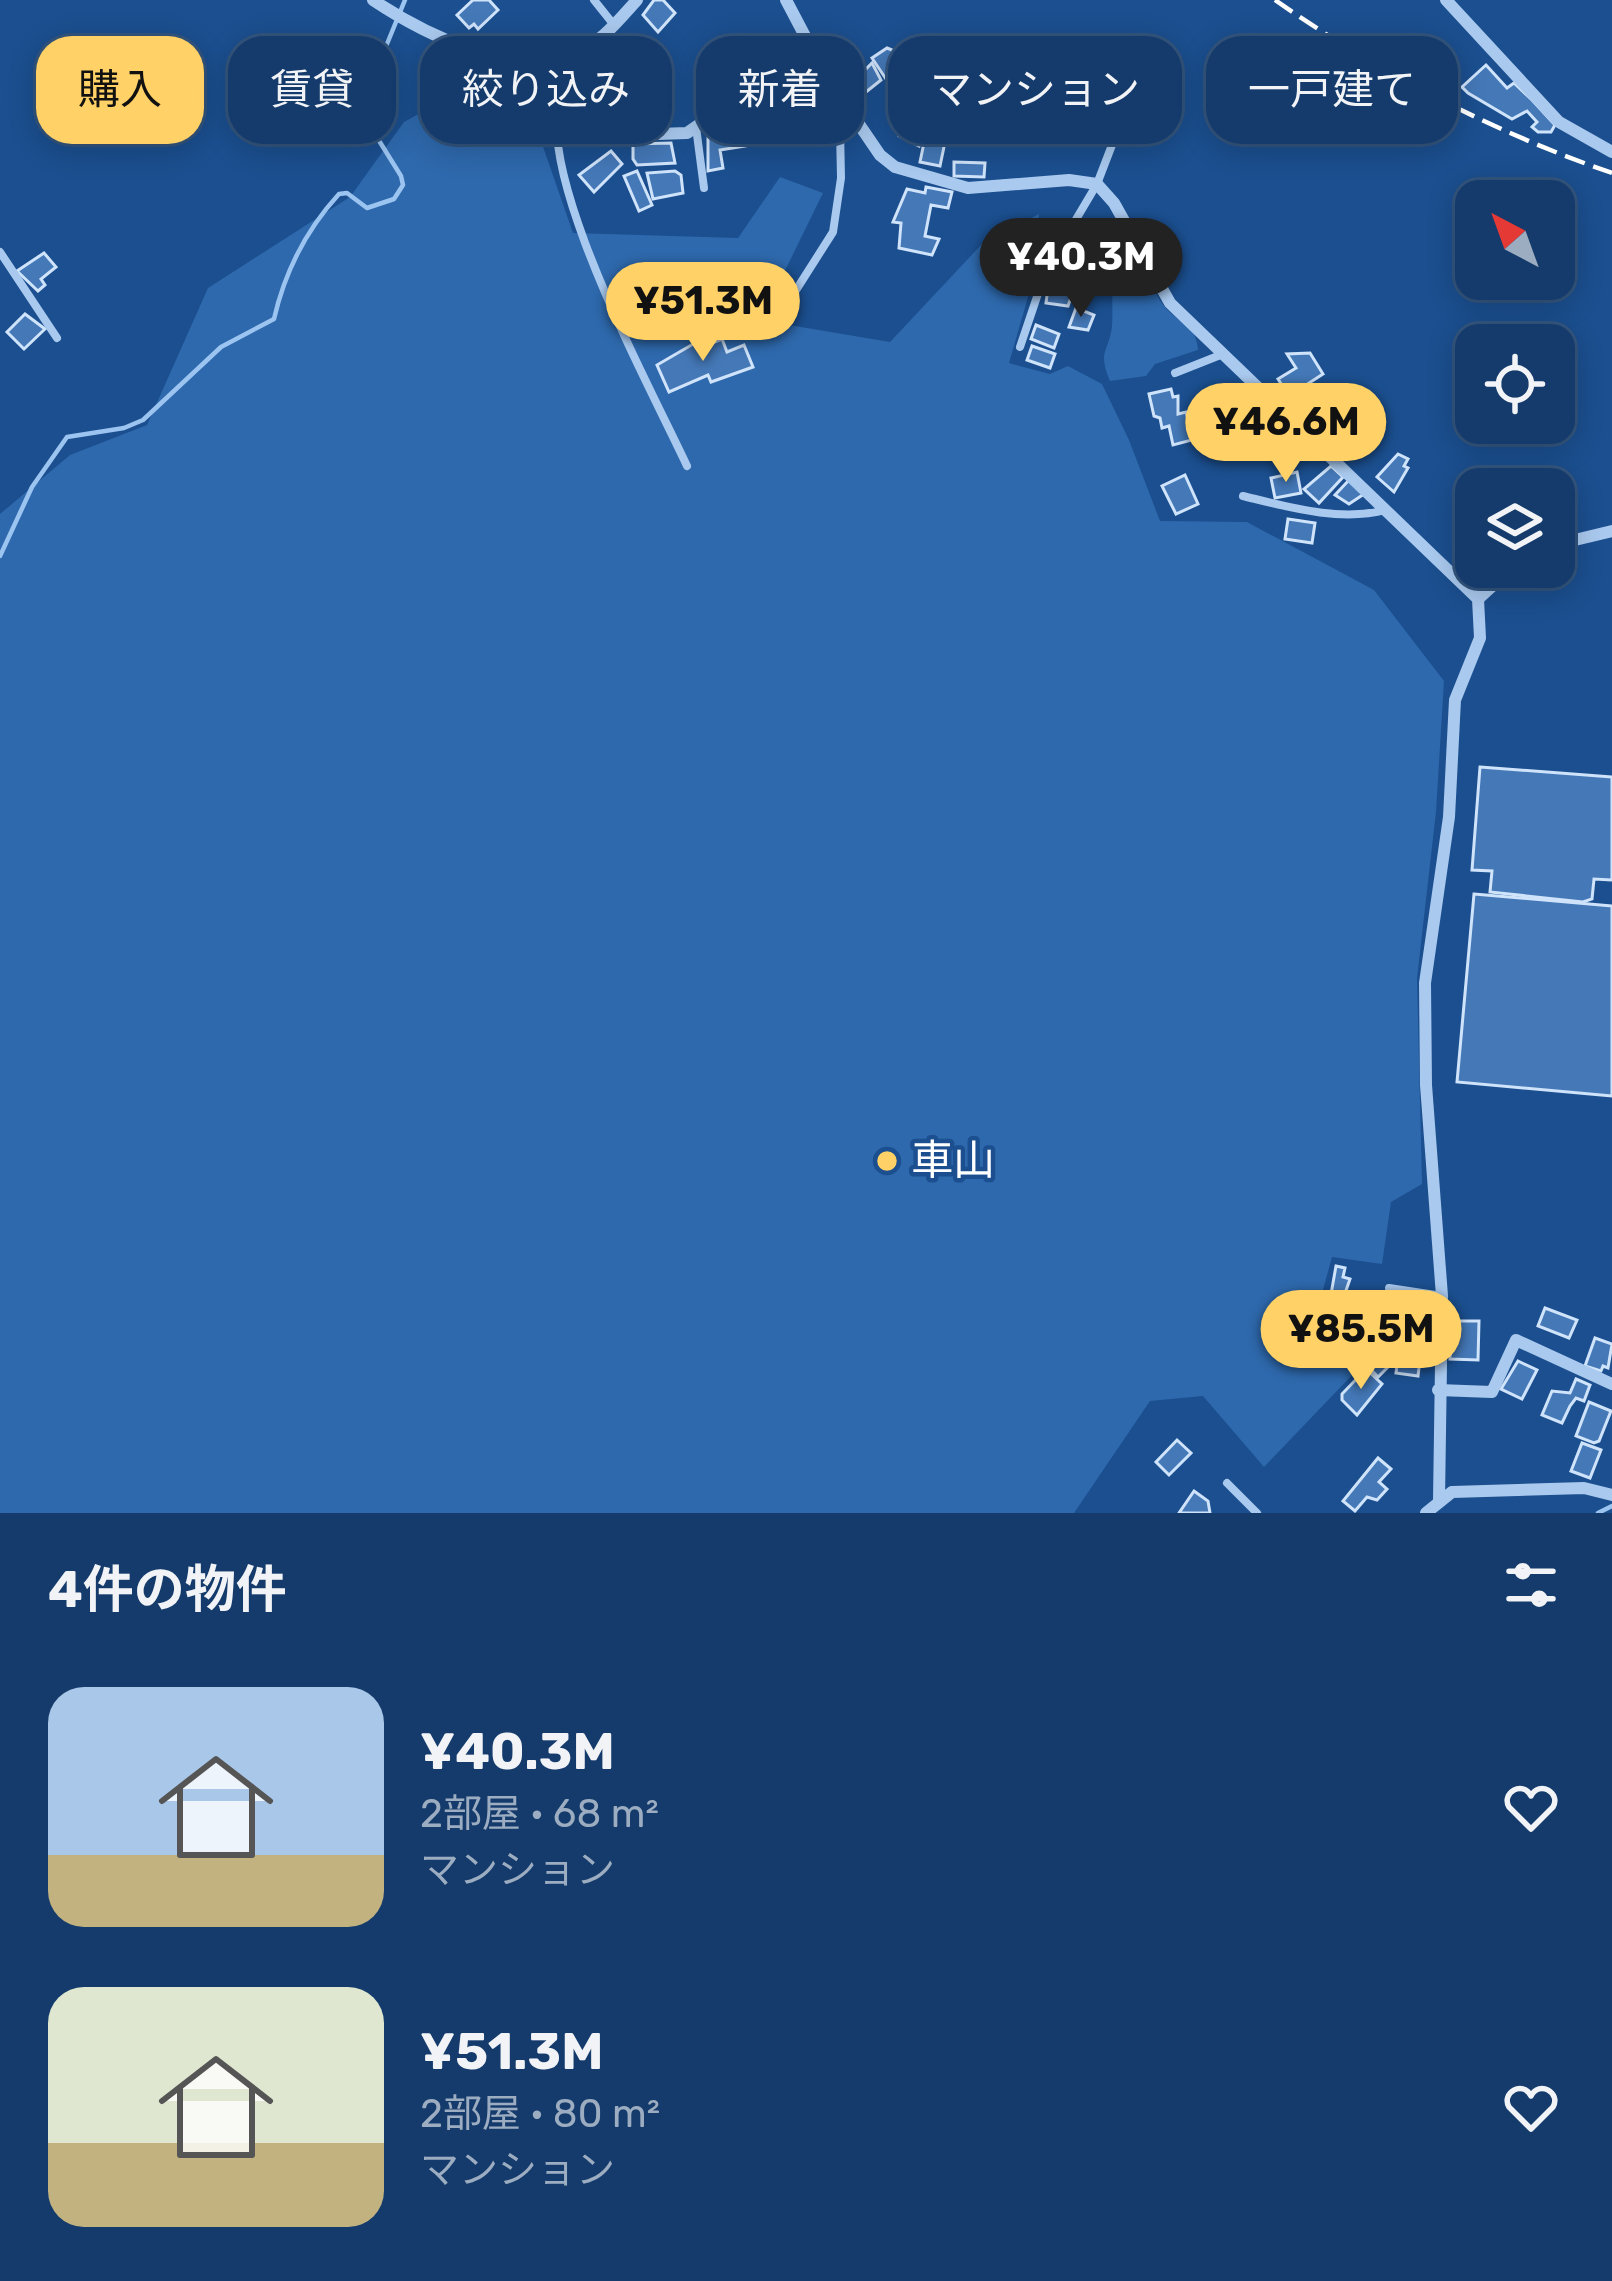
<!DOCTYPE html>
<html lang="ja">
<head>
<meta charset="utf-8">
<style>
  :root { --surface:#143b6b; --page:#1d4271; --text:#f1f3f6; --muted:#9dadc1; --line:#33557e; --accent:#ffd166 }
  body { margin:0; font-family:Rubik,"Noto Sans JP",sans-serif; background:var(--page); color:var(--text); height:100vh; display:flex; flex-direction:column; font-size:45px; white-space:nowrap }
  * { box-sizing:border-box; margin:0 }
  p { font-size:39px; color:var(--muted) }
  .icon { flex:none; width:66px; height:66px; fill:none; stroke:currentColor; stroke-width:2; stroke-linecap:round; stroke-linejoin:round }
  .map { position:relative; height:1513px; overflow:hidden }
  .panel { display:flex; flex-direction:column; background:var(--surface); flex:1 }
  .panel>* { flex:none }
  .banner { position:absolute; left:36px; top:36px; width:1542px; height:108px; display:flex; gap:24px }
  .needle { width:78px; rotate:319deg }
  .fabs { position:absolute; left:1455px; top:180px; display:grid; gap:24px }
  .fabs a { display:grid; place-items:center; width:120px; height:120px; border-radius:24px; background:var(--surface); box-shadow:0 6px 30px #0003,0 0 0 3px var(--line); font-size:60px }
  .price { position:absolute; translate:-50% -102px; padding:0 27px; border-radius:42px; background:var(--accent); color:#111; font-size:39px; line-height:78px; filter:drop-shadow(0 3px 6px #0008) }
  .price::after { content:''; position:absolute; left:50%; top:72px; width:36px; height:27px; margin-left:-18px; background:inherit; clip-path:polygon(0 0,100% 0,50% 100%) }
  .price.on { background:#222; color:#fff }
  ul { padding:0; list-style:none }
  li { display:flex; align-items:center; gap:36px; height:300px; padding:0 48px }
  li span { display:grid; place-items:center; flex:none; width:336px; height:240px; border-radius:36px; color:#555 }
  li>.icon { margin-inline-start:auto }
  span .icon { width:144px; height:144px; fill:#fffc; stroke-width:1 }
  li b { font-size:51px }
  h2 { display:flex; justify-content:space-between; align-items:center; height:144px; padding:0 48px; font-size:51px }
  .pill { padding:0 42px; border-radius:36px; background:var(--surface); box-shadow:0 6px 30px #0003,0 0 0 3px var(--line); font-size:42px; line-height:108px }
  .pill.on { background:var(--accent); color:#111 }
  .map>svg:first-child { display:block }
  .green { fill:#2e69ad }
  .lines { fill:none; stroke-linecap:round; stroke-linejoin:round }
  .stream { stroke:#9cc4f0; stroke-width:4.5 }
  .building { fill:#4478b7; stroke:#cfe3fa; stroke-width:3 }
  .lane { stroke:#a9c9ee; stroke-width:8 }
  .street { stroke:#a9c9ee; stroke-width:12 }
  .rail { stroke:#fff; stroke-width:4.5; stroke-dasharray:21 9; stroke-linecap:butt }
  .poi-dot { fill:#ffd166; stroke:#1b4f8f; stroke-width:4.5 }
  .labels { text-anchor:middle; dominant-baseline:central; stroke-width:9; stroke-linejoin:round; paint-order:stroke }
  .poi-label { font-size:42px; fill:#fff; stroke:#1b4f8f; text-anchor:start }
</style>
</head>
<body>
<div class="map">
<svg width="1612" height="1513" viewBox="0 0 1612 1513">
  <rect width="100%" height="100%" fill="#1b4f8f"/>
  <g class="green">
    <polygon points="464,89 524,92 573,233 738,238 780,177 823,193 777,287 789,325 890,342 981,245 1039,214 1034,276 1009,363 1050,374 1068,366 1102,384 1129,440 1160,521 1247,522 1374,590 1444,681 1436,812 1417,978 1422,1184 1391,1202 1382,1264 1332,1257 1309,1341 1356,1371 1264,1467 1203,1396 1150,1401 1074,1513 0,1513 0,514 70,455 147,425 208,288 350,197 404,122"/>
    <path d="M1126 253C1152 262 1149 287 1164 306 1178 323 1197 325 1198 350L1155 364 1146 376 1110 381C1097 351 1109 352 1112 326 1114 299 1107 277 1126 253Z"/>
  </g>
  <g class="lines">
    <g class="stream">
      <path d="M0 556 32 487 67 437 124 428 143 420 221 347 274 319C285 271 305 231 339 194L347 193 367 208 394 199 403 185 401 176 360 110 405 0"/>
      <polyline points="1598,1513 1612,1506"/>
    </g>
  </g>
  <g class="building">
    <polygon points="473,0 489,0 498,10 478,29 474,24 469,28 457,15"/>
    <polygon points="663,0 675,13 658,32 643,15 654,0"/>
    <polygon points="1066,47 1082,91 1061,101 1056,100 1051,78 1062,71 1047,76 1040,56"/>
    <polygon points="887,48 892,50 905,76 890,85 872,58"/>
    <polygon points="872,63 881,80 866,92 854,81"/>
    <polygon points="1486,65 1507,88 1514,83 1532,100 1555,125 1551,132 1538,132 1532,127 1537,122 1527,111 1512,119 1468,93 1462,87"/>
    <polygon points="905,105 927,110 919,146 899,136"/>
    <polygon points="1084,105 1089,123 1084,124 1087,136 1071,140 1063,111"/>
    <polygon points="931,113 948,116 944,140 927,136"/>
    <polygon points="741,124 745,146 720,150 723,168 708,171 708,129"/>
    <polygon points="925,138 945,142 940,166 920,162"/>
    <polygon points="671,143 675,163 637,165 633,159 633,144"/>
    <polygon points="611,151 622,164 594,192 579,175"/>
    <polygon points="954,162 985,163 984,177 954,176"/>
    <polygon points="637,171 652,205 639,211 624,176"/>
    <polygon points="675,171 681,175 683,193 653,199 647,173"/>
    <polygon points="926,187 952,192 948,208 931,205 925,236 939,239 932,255 899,248 901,223 893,222 907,189 925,193"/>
    <polygon points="1070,240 1092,244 1085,261 1066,262"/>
    <polygon points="1095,245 1114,248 1106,271 1092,269"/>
    <polygon points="44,253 56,267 41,279 45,285 38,291 17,271"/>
    <polygon points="1060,263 1086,272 1078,287 1057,272"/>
    <polygon points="1049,280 1074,289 1068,306 1046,303"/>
    <polygon points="1076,308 1094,315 1088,330 1069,327"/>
    <polygon points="25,314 45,329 24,349 7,332"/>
    <polygon points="1036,325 1059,334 1054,348 1031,339"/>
    <polygon points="707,336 710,344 722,339 727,352 744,345 753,367 711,382 708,375 669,392 657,365"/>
    <polygon points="1032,346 1055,354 1050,368 1027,360"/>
    <polygon points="1310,353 1323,374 1289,396 1278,379 1296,368 1287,354"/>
    <polygon points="1171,389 1173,397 1178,396 1178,414 1186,412 1192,440 1173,445 1169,426 1162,428 1160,418 1154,416 1149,394"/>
    <polygon points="1398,454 1408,459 1404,466 1408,468 1394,492 1377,477"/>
    <polygon points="1331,466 1343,477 1319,503 1304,489"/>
    <polygon points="1297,472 1301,493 1275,498 1271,478"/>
    <polygon points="1185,475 1198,504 1176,514 1162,486"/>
    <polygon points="1349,480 1364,494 1349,504 1335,495"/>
    <polygon points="1288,519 1315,523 1312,543 1285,539"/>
    <polygon points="1480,767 1612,777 1612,880 1594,879 1592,899 1583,902 1490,892 1492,871 1472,870"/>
    <polygon points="1474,894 1612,906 1612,1096 1457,1082"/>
    <polygon points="1336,1266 1345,1268 1343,1277 1350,1279 1342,1302 1330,1300"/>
    <polygon points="1545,1308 1577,1320 1569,1338 1538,1326"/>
    <polygon points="1452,1321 1479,1321 1478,1360 1450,1359"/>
    <polygon points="1595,1338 1612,1344 1608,1368 1603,1366 1601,1371 1585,1366"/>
    <polygon points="1378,1349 1388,1350 1396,1359 1378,1377 1364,1362"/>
    <polygon points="1398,1357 1420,1360 1418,1376 1396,1373"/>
    <polygon points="1518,1361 1537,1370 1522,1399 1501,1389"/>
    <polygon points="1366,1369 1382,1384 1357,1415 1342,1400 1342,1394"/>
    <polygon points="1576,1379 1590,1385 1584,1401 1576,1398 1570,1406 1562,1423 1542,1415 1552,1391 1570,1393"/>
    <polygon points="1589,1402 1611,1411 1599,1441 1594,1443 1576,1436"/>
    <polygon points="1177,1440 1191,1453 1169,1475 1156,1462"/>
    <polygon points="1582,1443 1601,1450 1590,1478 1571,1471"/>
    <polygon points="1378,1458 1391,1469 1379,1482 1387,1489 1377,1500 1367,1497 1355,1511 1343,1501"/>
    <polygon points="1194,1491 1208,1501 1210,1513 1179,1513"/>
  </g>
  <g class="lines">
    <g class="lane">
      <polyline points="594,0 614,25"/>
      <path d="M563 92C527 162 653 392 687 466"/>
      <polyline points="696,127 704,188"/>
      <polyline points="0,252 57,338"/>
      <polyline points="791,298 833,232 841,178 840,129 857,122"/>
      <polyline points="1020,347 1046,270 1097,184 1112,145 1088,88 1090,75"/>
      <polyline points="1175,373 1223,354"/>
      <path d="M1243 496C1288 507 1340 522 1386 510"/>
      <polyline points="1389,1288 1442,1296"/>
      <polyline points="1227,1483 1257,1513"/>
    </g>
    <g class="street">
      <path d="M373 0C424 34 510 77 574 54 600 44 619 20 637 0"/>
      <polyline points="786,0 826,76 880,155 895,167 968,188 1069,180 1097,184 1114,203 1170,303 1478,599 1480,638 1455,700 1449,817 1425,983 1426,1085 1442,1296 1439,1500"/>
      <polyline points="1446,0 1559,122 1612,152"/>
      <polyline points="554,59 564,91 581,112 603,127 629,135 687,133 713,115 747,109 826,76"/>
      <polyline points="1554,545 1612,531"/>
      <polyline points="1478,599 1513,567"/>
      <polyline points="1438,1390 1492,1392 1516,1340 1612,1384"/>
      <polyline points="1426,1513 1452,1492 1584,1488 1612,1495"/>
    </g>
    <path class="rail" d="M1275 0C1378 72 1493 132 1612 173"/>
  </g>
  <circle class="poi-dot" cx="887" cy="1161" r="12"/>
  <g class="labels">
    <g class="poi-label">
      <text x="911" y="1161">車山</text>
    </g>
  </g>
</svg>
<div class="fabs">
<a><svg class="needle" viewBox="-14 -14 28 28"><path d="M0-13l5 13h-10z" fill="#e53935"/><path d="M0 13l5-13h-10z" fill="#9dadc1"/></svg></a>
<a><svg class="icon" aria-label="locate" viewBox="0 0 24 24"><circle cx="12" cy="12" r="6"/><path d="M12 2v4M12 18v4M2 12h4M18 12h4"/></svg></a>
<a><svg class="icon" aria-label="layers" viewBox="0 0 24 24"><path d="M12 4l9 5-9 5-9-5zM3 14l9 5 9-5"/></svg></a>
</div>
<b class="price on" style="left:1081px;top:320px">¥40.3M</b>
<b class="price" style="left:703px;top:364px">¥51.3M</b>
<b class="price" style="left:1286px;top:485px">¥46.6M</b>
<b class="price" style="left:1361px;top:1392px">¥85.5M</b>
<div class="banner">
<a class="pill on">購入</a>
<a class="pill">賃貸</a>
<a class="pill">絞り込み</a>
<a class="pill">新着</a>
<a class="pill">マンション</a>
<a class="pill">一戸建て</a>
</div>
</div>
<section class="panel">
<h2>4件の物件<svg class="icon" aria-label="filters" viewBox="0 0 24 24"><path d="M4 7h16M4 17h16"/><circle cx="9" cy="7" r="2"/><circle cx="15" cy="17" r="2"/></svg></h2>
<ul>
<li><span style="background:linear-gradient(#a9c7e8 70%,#c2b280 0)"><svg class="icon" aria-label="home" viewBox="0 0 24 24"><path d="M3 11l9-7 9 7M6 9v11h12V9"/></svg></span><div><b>¥40.3M</b><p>2部屋 · 68 m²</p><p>マンション</p></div><svg class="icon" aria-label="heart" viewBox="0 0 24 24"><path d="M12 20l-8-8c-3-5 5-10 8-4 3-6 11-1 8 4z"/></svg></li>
<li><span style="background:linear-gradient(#dfe7d0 65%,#c2b280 0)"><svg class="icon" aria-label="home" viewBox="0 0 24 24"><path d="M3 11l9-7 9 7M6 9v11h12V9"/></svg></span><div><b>¥51.3M</b><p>2部屋 · 80 m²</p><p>マンション</p></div><svg class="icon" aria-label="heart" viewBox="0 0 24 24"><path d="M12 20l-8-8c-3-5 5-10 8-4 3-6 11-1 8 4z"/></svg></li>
</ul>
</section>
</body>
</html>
